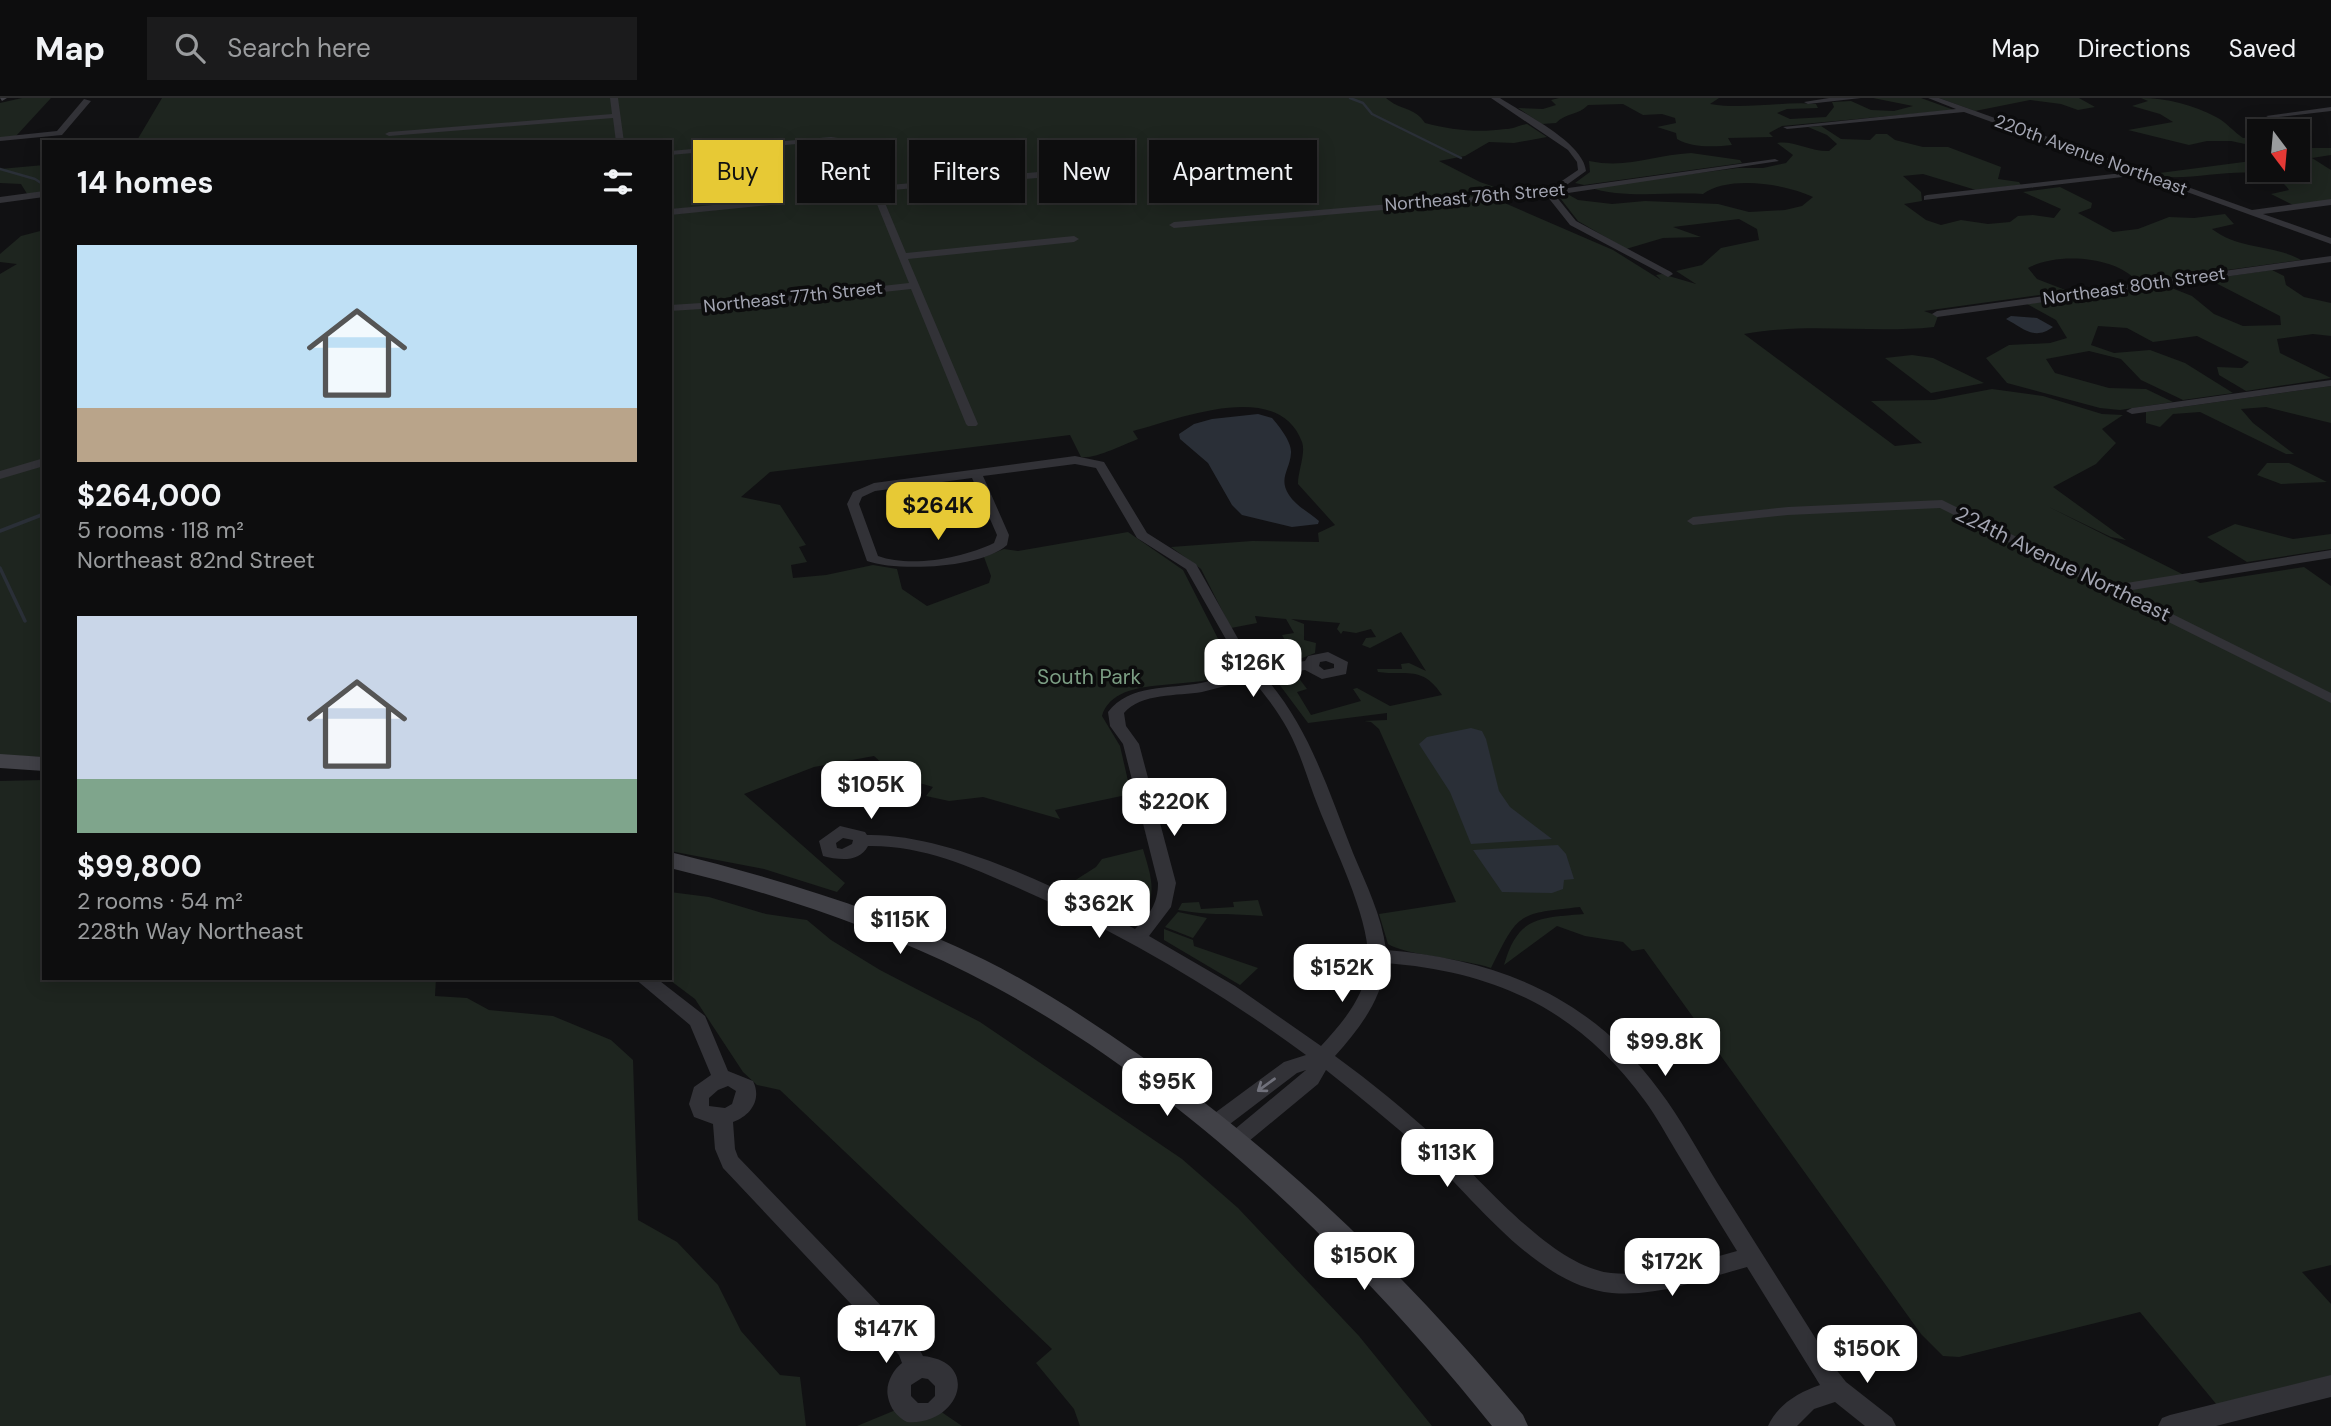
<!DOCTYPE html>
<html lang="en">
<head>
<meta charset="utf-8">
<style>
  :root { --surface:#0d0d0e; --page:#1b1b1c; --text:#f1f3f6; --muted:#9a9c9e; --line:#2d2d2e; --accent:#e7c935 }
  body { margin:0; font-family:"DM Sans",sans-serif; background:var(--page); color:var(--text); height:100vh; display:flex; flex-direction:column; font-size:26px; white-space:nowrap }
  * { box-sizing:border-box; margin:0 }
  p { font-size:23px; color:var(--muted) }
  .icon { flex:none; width:38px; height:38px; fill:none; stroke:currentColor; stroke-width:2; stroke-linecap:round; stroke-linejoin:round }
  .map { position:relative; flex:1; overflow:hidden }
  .details { position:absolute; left:42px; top:42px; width:630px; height:840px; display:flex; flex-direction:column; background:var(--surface); border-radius:0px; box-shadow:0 4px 18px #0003,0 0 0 2px var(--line) }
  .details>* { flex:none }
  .guide { position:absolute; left:693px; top:42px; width:665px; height:63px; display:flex; gap:14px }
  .needle { width:46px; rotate:164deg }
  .buttons { position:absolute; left:2247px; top:21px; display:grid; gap:14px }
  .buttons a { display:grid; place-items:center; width:63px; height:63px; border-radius:0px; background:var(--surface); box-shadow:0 4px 18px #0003,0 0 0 2px var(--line); font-size:35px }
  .price { position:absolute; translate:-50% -60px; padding:0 16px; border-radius:14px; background:#fff; color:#222; font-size:23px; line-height:46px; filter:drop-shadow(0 2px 4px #0008) }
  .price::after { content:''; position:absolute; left:50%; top:42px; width:21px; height:16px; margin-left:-10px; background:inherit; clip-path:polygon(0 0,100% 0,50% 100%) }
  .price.active { background:var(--accent); color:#111 }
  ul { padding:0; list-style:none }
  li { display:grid; align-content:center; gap:14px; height:371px; padding:0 35px }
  li span { display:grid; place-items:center; height:217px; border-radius:0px; color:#555 }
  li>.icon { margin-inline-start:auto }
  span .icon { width:126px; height:126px; fill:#fffc; stroke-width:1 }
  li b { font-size:30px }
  h2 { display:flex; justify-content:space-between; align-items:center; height:84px; padding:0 35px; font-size:30px }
  .tag { padding:0 24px; border-radius:0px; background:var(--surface); box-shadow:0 4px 18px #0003,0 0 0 2px var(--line); font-size:24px; line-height:63px }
  .tag.active { background:var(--accent); color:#111 }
  header { display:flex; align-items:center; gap:42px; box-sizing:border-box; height:98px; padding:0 35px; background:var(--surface); border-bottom:2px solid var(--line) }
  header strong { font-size:33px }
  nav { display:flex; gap:38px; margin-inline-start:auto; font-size:24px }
  .search { width:490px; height:63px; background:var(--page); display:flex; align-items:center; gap:18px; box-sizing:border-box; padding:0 24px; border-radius:0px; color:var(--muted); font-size:26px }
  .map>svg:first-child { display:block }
  .green { fill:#1e251f }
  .water { fill:#2a2f37 }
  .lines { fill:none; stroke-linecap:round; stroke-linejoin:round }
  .stream-far1 { stroke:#2a2f37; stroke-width:2.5 }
  .stream { stroke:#2a2f37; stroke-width:3.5 }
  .street { fill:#323237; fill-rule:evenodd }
  .secondary { fill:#414147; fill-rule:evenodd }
  .oneway { stroke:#70717b }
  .labels { text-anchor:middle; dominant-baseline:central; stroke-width:7; stroke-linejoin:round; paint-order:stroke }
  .far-street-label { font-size:18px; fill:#a3a5b2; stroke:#0c0c0d }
  .street-label { font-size:21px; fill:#a3a5b2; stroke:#0c0c0d }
  .park-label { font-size:21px; fill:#7b9d83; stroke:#0c0c0d }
</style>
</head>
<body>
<header>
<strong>Map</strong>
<div class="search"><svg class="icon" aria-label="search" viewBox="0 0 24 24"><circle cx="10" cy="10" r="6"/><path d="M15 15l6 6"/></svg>Search here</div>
<nav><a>Map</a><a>Directions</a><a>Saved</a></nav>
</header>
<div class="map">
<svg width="2331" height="1328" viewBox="0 0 2331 1328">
  <rect width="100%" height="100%" fill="#111113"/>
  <g class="green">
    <polygon points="22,0 51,0 16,38 0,40 0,5"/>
    <path d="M162 0H1386C1399 12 1415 9 1425 25 1451 32 1478 35 1505 31 1513 31 1519 27 1527 26L1547 39 1514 45 1489 44 1465 58 1439 63 1480 84 1509 94 1486 97 1613 152 1661 182 1656 177 1662 176 1696 186 1676 173 1702 167 1721 150 1759 142 1757 131 1739 121 1673 129 1701 139 1663 140 1626 151 1578 123 1557 96 1562 93 1578 102 1612 106 1645 103 1718 106 1749 114 1785 112 1802 108 1813 99C1787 86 1728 77 1703 96 1665 94 1623 101 1588 89L1738 70H1763L1786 65 1793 57 1777 45C1793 42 1811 54 1829 53L1837 46 1827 37 1808 29 1821 28 1841 41 1870 42 1876 36H1887L1895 42 1923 49H1948L2001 69 1998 81 2019 84 2021 87 1976 92 1923 76 1903 78 1921 94 1922 103 1904 106 1926 122 1941 127 1961 122 1988 126 2010 124 2018 118 2033 117 2054 120 2061 111 2023 94 2060 89 2092 105 2091 110 2078 115 2113 134 2138 131 2169 119 2194 120 2225 116 2234 126 2212 131C2239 152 2273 146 2301 162L2138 184C2116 158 2057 154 2028 170L2037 181 2068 193 1924 213 1938 218 1934 229C1871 236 1809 224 1744 236L1895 348 1922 345 1871 303 1934 302 1992 291 2043 298 2102 316 2123 317 2102 331 2116 345 2096 366 2053 389 2126 442 2111 439 2049 409 2200 485 2304 469 2331 488V1167L2302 1174 2331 1206V1288L2222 1313 2140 1214 1959 1259 1943 1258 1921 1236 1644 851 1632 853 1623 844 1585 838 1557 828 1504 867C1518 818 1539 820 1584 816L1580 809C1517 816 1519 814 1491 870 1465 861 1405 857 1388 846L1379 816 1456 804 1379 631 1371 624 1364 623 1387 622V615L1308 625 1276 582 1278 577 1295 575 1307 591 1297 594 1311 617 1361 603 1353 591 1357 590 1390 608 1442 597C1422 567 1406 578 1378 574L1377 571H1402L1401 566 1409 565 1426 573 1401 534 1370 550 1362 547 1366 540 1376 539 1371 531 1356 535 1343 533 1341 536 1337 531 1340 525 1291 521 1304 526V542L1316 545 1315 555C1298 562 1260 577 1248 558L1260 555 1263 560 1292 555 1282 537 1294 535 1286 521 1255 518 1257 525 1231 530 1201 471 1171 449 1252 443 1319 444 1318 435 1335 427 1298 386C1298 373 1306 355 1302 344 1278 280 1180 321 1133 333L1138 341C1122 347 1096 361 1081 359L1070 337 770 374 741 399 780 407 806 447 799 449 807 464 791 467 793 480 826 477 873 467 897 471 902 491 927 508 989 485 991 478 984 459 1004 451 1018 453 1128 434 1183 472 1233 570C1206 598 1116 571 1102 618L1120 648 1131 696 1055 712 1060 721 983 699 949 703 926 698 933 689 896 678 874 658 814 669 744 696 845 785 837 794 764 771 670 753V44H136Z"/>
    <path d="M1559 0H1719L1710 6C1746 12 1780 3 1816 6L1818 10 1787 11 1777 15 1790 21 1826 19 1834 9 1832 4 1851 3 1871 12 1894 13 1913 8 1873 0H1921L1954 12 1782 28 1769 35 1773 39 1728 40 1732 47C1714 49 1692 50 1677 41L1676 35 1657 29 1676 25 1675 20 1662 16 1643 17 1623 6 1588 7C1579 17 1565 15 1556 25L1542 26 1518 10 1543 11 1556 7 1551 2Z"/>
    <polygon points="1939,0 2079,0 2095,9 2078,12 2061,6 2030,2 1975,13"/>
    <path d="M2141 0C2166 0 2194 7 2216 19 2226 24 2234 34 2243 40L2259 38V49L2231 43H2207L2189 47 2128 32 2173 24 2160 16 2132 8 2148 3Z"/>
    <path d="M2298 50H2331V57L2312 60 2331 72V102L2293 107 2271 96 2289 92C2266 56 2188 89 2152 76L2259 62V72H2298Z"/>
    <path d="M1691 55 1740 62 1742 65 1584 87 1575 85 1590 74 1589 63C1628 71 1653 57 1691 55Z"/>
    <polygon points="44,67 44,96 29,99 21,86 0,85 0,71"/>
    <polygon points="44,132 44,659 0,657 0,176 17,166 0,164 0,156 21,138"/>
    <polygon points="2272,172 2284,178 2286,187 2304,199 2331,205 2331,238 2313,236 2277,241 2280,255 2331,280 2246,293 2219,277 2217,269 2242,270 2249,264 2197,238 2153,244 2127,230 2098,228 2091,247 2114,255 2150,252 2185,265 2233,295 2183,302 2141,282 2121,261 2089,253 2046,261 2055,275 2109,290 2146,291 2173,304 2120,312 2100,310 2007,285 1986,260 2009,247 2050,245 2067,240 2056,222 2027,206 2164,187 2192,198 2214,216 2243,228 2281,227 2280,218 2208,181"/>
    <polygon points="1912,257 1933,260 1984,285 1931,295 1885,260"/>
    <polygon points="2331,288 2331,325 2266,309 2241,311 2253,325 2294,356 2286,356 2200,314 2173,316 2160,329 2146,325 2146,314"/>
    <polygon points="2267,365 2289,365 2327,384 2281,386 2257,377"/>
    <polygon points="2235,426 2293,441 2331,436 2331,451 2247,464 2207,439"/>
    <polygon points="44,682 44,880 436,880 435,898 467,900 489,912 553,918 611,942 633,962 638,1122 677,1144 718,1187 741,1233 780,1277 800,1279 806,1328 0,1328 0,683"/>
    <path d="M1143 751C1150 776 1160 799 1139 820L1124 821 1063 790 1096 769 1102 761Z"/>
    <polygon points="670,794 709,799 766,816 807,822 831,842 880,872 980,924 1182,1061 1238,1110 1359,1238 1432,1328 1080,1328 1074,1311 1036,1265 1052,1251 780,992 757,987 743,974 695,901 667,880 670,880"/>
    <path d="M1258 802 1263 818C1233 815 1209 818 1178 812L1182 805 1199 804 1201 811 1234 809 1233 804Z"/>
    <polygon points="1178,814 1207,820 1193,840 1165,829"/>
    <polygon points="1164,831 1193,842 1194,848 1258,870 1240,887 1164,842"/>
    <polygon points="903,1309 937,1311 962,1328 857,1328"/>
  </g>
  <g class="water">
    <path d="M2011 218 2037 220 2053 229C2034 243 2023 230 2006 221Z"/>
    <path d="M1258 316 1272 320C1279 328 1292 344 1291 355 1290 372 1278 380 1289 397 1296 408 1310 415 1319 423L1318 426 1292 429 1242 417 1232 407 1208 365 1180 341 1179 336 1194 326 1212 321Z"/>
    <polygon points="1471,630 1482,633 1486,641 1499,693 1510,709 1552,741 1471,746 1450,694 1419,646 1427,639"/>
    <polygon points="1558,747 1566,756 1574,781 1564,782 1563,791 1552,795 1502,794 1473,752"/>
  </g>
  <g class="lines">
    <g class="stream-far1">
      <polyline points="1350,0 1363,5 1372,16 1461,60"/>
      <polyline points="0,71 35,81 44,87"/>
    </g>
    <g class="stream">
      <polyline points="0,433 44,416"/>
      <polyline points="0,470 25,523"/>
    </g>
    <g class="street">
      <polygon points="610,0 618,0 624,44 616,44 613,20 389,38 385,36 389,34 612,16"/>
      <path d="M1491 0H1500C1524 16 1583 44 1586 73L1561 91 1775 61 1779 63 1555 97 1576 123 1671 174 1673 176 1668 179 1570 127 1547 98 1174 130 1169 127 1174 124 1547 93 1578 72 1577 64 1568 52Z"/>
      <polygon points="1829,0 1861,0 1808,6 1804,4"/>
      <polygon points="1928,0 1939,0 2252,112 2331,101 2331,107 2263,116 2331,140 2331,146 2140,77 1924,102 1924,98 1927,97 2131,74 1964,14 1787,31 1783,29 1956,11"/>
      <polygon points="84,1 91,3 62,37 0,43 0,39 57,33"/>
      <polygon points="2331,9 2331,13 2270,20 2266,18"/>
      <polygon points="831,39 859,43 878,88 1061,72 1065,75 1061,78 880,93 906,155 1074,138 1079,141 1074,144 908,161 978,326 976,328 968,328 966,326 911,191 765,207 670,213 670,207 765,201 909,185 853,47 831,43 670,57 670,53"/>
      <polygon points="44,93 44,99 0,105 0,99"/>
      <polygon points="777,101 780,102 780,106 670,117 670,111"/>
      <polygon points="2331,158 2331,164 1937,219 1932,216 1937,213"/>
      <polygon points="2331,282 2331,288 2132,316 2126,313 2132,310"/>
      <path d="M1075 358 1104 364 1147 435 1196 466 1250 562 1257 570 1305 563 1308 558 1328 554 1348 564 1346 576 1322 581 1305 572 1263 577C1309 628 1328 692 1353 755 1366 786 1382 818 1386 852 1498 861 1591 899 1659 992 1681 1021 1699 1055 1718 1086 1756 1146 1794 1206 1831 1265L1846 1284 1892 1320 1896 1328H1865L1835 1304 1814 1311 1797 1328H1768C1777 1307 1799 1294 1820 1287L1747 1169C1703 1181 1658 1199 1612 1195 1537 1188 1475 1101 1424 1054 1392 1025 1359 998 1326 972L1318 986 1243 1048 1236 1050 1229 1048 1226 1042 1229 1036 1306 972 1297 975 1222 1032 1215 1034 1208 1032 1205 1026 1208 1020 1284 964 1306 957C1215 890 1119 834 1016 789 969 768 921 747 868 748 859 765 839 762 823 758L819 743 840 728 865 734 867 737C947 735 1065 792 1135 831 1149 817 1158 806 1158 785L1123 646 1110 628 1108 614C1129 586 1170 591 1201 585 1216 582 1230 577 1244 573L1186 471 1137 440 1096 370 1075 366 983 378 1009 437 1007 447C982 470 898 474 867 463L847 406 853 394 874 385ZM972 380 997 437 994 445C963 460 911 470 878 458L859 406 862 399 875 393ZM1326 563 1334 566V570L1324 572 1319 568 1320 564ZM1251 580C1265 597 1278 613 1288 632 1301 656 1308 683 1318 708 1334 750 1371 822 1368 865 1365 899 1343 924 1321 948L1235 888 1149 838 1171 809 1176 785 1139 646 1126 628 1124 615C1141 595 1178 598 1202 594 1219 590 1235 585 1251 580ZM843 740 853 742 852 746 842 751 837 750 836 745ZM1386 865C1496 874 1578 911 1645 1003 1656 1018 1666 1036 1676 1053 1696 1086 1716 1119 1737 1153 1696 1164 1654 1179 1611 1175 1552 1169 1482 1082 1439 1043 1406 1013 1371 984 1335 958 1360 930 1381 903 1386 865Z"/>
      <polygon points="44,360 44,368 0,381 0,373"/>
      <polygon points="1942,402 2114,487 2331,452 2331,460 2126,493 2331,595 2331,605 1940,410 1788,417 1693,427 1687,423 1693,419 1788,409"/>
      <path d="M634 880H656L705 918 728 973 753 983C762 1001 751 1018 733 1024L735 1051 738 1059 915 1243 923 1258C982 1264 959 1328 907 1324 897 1319 890 1310 888 1299 885 1286 893 1272 902 1265L899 1257 723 1070 715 1051 713 1026 694 1019 689 1006 694 989 711 977 690 927ZM728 988 736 993 732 1006 725 1010 709 1008V1000L718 992ZM922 1280 928 1281 935 1288V1298L928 1305H918L911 1298V1287Z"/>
      <polygon points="2331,1277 2331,1299 2216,1328 2158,1328 2162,1320 2170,1317"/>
    </g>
    <g class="secondary">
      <polygon points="0,0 7,0 2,3"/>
      <polygon points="0,656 44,659 44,673 0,670"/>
      <path d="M670 754C779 781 885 813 985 862 1039 889 1089 922 1138 956 1285 1058 1410 1181 1523 1317L1528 1328H1492C1354 1155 1168 975 968 875 873 828 773 795 670 770Z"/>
    </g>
  </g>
  <defs><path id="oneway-shaft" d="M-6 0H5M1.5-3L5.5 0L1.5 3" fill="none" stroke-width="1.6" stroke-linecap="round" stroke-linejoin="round" transform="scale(1.75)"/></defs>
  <use class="oneway" href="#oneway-shaft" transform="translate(1266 987) rotate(144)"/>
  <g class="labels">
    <g class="far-street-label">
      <text transform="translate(2091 57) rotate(20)">220th Avenue Northeast</text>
      <text transform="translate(1475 99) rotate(-5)">Northeast 76th Street</text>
      <text transform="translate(2134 188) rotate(-8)">Northeast 80th Street</text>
      <text transform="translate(793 199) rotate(-6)">Northeast 77th Street</text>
    </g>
    <g class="street-label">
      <text transform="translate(2063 466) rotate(26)">224th Avenue Northeast</text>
    </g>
    <g class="park-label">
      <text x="1089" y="579">South Park</text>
    </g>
  </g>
</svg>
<div class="buttons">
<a><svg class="needle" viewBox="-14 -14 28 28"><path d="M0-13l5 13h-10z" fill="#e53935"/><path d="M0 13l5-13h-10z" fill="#9a9c9e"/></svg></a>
</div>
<b class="price active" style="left:938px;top:444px">$264K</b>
<b class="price" style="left:1253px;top:601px">$126K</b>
<b class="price" style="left:871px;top:723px">$105K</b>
<b class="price" style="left:1174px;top:740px">$220K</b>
<b class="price" style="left:1099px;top:842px">$362K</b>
<b class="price" style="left:900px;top:858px">$115K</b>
<b class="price" style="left:1342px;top:906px">$152K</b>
<b class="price" style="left:1665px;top:980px">$99.8K</b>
<b class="price" style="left:1167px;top:1020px">$95K</b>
<b class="price" style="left:1447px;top:1091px">$113K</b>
<b class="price" style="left:1364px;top:1194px">$150K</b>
<b class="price" style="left:1672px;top:1200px">$172K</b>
<b class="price" style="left:886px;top:1267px">$147K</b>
<b class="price" style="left:1867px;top:1287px">$150K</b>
<div class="guide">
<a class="tag active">Buy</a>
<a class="tag">Rent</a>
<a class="tag">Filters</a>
<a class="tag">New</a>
<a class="tag">Apartment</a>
</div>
<section class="details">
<h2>14 homes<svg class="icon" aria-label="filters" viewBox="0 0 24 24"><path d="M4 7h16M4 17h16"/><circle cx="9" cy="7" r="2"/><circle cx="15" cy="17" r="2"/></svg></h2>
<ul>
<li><span style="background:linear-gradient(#bfe0f5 75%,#b9a48a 0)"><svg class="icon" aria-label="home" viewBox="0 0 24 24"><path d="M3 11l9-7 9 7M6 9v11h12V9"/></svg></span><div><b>$264,000</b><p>5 rooms · 118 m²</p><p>Northeast 82nd Street</p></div></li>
<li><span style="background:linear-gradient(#c9d6e8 75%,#7fa58c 0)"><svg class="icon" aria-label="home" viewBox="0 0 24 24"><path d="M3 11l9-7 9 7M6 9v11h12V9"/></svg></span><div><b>$99,800</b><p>2 rooms · 54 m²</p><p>228th Way Northeast</p></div></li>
</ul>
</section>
</div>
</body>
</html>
